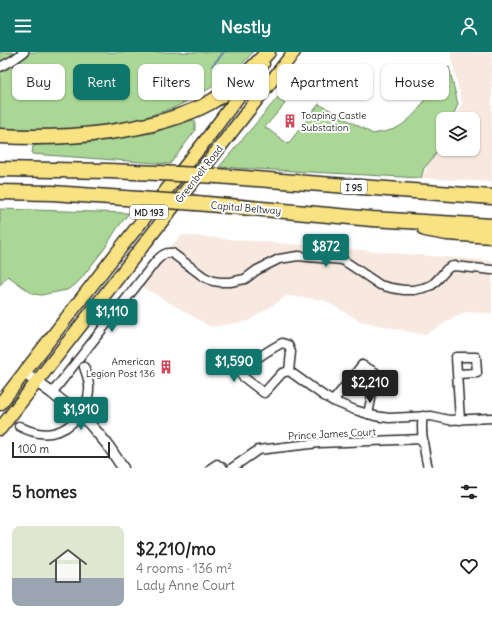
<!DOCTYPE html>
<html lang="en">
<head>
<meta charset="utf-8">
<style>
  :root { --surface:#fff; --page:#f2f2f2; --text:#222; --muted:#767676; --accent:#0f766e }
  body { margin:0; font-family:Delius,sans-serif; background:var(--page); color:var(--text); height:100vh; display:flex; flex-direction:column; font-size:15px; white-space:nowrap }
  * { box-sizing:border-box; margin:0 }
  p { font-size:13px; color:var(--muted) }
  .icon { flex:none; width:22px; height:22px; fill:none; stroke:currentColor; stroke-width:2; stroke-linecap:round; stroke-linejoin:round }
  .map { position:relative; height:416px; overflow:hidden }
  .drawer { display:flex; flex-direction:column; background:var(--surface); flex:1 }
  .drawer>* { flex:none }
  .top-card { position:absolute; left:12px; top:12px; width:468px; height:36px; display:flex; gap:8px }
  .buttons { position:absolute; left:436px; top:60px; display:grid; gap:8px }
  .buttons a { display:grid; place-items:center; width:44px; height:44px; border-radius:8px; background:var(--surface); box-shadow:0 1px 3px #0004; font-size:20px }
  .scale { position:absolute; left:12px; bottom:10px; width:98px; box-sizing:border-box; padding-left:4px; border:2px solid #2b2b2b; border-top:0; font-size:11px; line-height:14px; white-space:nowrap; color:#2b2b2b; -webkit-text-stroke:3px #fff; paint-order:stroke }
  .price { position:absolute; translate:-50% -34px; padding:0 9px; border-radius:4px; background:var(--accent); color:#fff; font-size:13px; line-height:26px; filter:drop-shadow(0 1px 2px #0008) }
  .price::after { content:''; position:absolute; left:50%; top:24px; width:12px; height:9px; margin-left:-6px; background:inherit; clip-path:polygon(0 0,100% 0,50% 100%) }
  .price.selected { background:#222; color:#fff }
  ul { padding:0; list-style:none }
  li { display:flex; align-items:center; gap:12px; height:100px; padding:0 12px }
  li span { display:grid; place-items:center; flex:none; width:112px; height:80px; border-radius:8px; color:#555 }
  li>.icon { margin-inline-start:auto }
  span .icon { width:48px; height:48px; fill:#fffc; stroke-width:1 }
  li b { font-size:17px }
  h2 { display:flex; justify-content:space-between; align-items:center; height:48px; padding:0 12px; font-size:17px }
  .tag { padding:0 14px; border-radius:8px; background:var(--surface); box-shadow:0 1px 3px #0004; font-size:14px; line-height:36px }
  .tag.selected { background:var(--accent); color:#fff }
  header { display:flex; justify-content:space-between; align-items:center; height:52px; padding:0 12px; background:var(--accent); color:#fff; font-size:18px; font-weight:800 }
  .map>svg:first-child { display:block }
  .built { fill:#f8e9e0 }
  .green { fill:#aad796; stroke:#6a8160 }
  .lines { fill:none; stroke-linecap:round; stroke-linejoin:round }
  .stream { stroke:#6e8ea7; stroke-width:2 }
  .minor-casing { stroke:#2b2b2b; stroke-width:11 }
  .tertiary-casing { stroke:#2b2b2b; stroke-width:13 }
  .primary-casing { stroke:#2b2b2b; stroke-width:15 }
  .motorway-casing { stroke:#2b2b2b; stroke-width:17 }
  .minor { stroke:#fff; stroke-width:8 }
  .tertiary { stroke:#fff; stroke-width:10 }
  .primary { stroke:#f8e281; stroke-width:12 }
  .motorway { stroke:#f8e281; stroke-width:14 }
  .motorway-bridge-casing { stroke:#2b2b2b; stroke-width:17; stroke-linecap:butt }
  .motorway-bridge { stroke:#f8e281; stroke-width:14 }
  .labels { text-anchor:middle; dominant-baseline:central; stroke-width:4; stroke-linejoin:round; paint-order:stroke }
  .shield { fill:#fff; stroke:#6b6b6b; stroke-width:1 }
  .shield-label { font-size:9px; font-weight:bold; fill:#2b2b2b }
  .poi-label { font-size:10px; fill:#2b2b2b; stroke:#fff; text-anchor:start }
  .street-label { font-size:10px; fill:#2b2b2b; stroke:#fff }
</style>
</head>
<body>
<header><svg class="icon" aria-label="menu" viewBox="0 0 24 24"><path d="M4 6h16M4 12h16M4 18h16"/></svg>Nestly<svg class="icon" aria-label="person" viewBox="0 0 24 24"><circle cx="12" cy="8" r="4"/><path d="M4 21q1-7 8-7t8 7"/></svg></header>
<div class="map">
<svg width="492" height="416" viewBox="0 0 492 416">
  <rect width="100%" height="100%" fill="#fff"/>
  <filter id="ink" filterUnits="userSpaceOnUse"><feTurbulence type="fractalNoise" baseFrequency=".025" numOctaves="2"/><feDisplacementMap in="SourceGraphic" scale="8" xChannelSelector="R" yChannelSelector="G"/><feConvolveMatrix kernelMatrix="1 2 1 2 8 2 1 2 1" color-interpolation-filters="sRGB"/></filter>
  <g filter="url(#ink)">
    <g class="built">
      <polygon points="450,0 492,0 492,130 421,126 426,118 427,109 432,108 443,87 443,97 473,97 473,67 454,67 462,52"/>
      <polygon points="182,183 492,209 492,262 465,260 424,283 360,269 324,248 287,244 248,269 211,275 137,232 156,209"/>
    </g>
    <g class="green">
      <polygon points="0,0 253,0 236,19 222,29 192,47 173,56 143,66 97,76 61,79 0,78"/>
      <path d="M449 15 458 52 452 67H443V87L433 106 424 116 421 126 219 115 278 45 285 52 265 75 288 92 319 52 373 82C380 80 387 80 394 77 404 74 421 57 425 47 432 35 436 22 449 15Z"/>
      <polygon points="188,67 195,69 195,79 170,112 32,102 33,94 63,89 131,84 153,81"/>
      <polygon points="0,157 129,161 116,178 105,196 80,228 75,233 67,238 41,243 33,242 8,224 0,233"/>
    </g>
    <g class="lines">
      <polyline class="stream" points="212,14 224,0"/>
      <g class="minor-casing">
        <g id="minor">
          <polyline points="0,15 13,8 24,0"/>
          <path d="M289 319 282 321 264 341 242 324C245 312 271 297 282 291L288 293 291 300 289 319 324 344 333 349 355 358 375 364 389 366 431 364 449 368 492 366"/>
          <polyline points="457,322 477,321 476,305 456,305 460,368"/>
          <path d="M52 341 156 209C161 204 165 200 172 201L204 225 213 229 220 230H230L245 227 257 218 279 207 298 204 342 208 349 212 380 233 391 236 404 238H414L423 236 432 233 439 226 447 217 450 215 454 214 492 218"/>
          <polyline points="333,349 362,313 375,320 376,323 368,362"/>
          <path d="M423 364C420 377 425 403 428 416"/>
          <path d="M19 374C41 386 62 384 78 365 85 357 88 349 89 339 90 331 87 323 84 315"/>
          <polyline points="211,416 217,412 223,416"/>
          <polyline points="232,416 258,398 319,391 423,387"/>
        </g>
      </g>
      <g class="tertiary-casing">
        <polyline id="tertiary" points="24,321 52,341 89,371 107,392 123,416"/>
      </g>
      <g class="primary-casing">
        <g id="primary">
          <polyline points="0,352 119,198 202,93 263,12"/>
          <polyline points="0,377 294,0"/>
        </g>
      </g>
      <g class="motorway-casing">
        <g id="motorway">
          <path d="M0 84C65 88 154 81 211 50 233 37 251 18 268 0"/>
          <polyline points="0,117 108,119 159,121"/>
          <polyline points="217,124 492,145"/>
          <polyline points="0,140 52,141 139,147"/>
          <polyline points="196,151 372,167 492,174"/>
          <polyline points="425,177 447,181 492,184"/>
        </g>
      </g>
      <use href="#minor" class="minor"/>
      <use href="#tertiary" class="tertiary"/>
      <use href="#primary" class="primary"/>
      <use href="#motorway" class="motorway"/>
      <g class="motorway-bridge-casing">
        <g id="motorway-bridge">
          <polyline points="159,121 217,124"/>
          <polyline points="139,147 196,151"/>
        </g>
      </g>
      <use href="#motorway-bridge" class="motorway-bridge"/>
    </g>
  </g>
  <defs>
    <g id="building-bare" transform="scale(1.08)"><path d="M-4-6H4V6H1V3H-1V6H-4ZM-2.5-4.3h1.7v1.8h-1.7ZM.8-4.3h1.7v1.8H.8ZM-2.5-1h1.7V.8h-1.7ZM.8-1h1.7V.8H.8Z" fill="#d1495b" stroke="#fff" stroke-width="2.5" paint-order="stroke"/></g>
  </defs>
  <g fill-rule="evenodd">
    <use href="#building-bare" x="290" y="69"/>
    <use href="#building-bare" x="166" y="315"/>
  </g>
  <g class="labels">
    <g class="shield">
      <rect x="341" y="128" width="26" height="14" rx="3"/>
      <rect x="130" y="153" width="38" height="14" rx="3"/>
    </g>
    <g class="shield-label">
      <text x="354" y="135">I 95</text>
      <text x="149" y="160">MD 193</text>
    </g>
    <g class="poi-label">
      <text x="301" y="63">Toaping Castle<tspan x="301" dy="12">Substation</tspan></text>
      <text x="155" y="309" text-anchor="end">American<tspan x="155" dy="12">Legion Post 136</tspan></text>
    </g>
    <g class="street-label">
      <text transform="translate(199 122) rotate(-52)">Greenbelt Road</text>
      <text transform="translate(246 156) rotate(5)">Capital Beltway</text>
      <text transform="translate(332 382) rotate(-3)">Prince James Court</text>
    </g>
  </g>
</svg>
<div class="buttons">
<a><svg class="icon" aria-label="layers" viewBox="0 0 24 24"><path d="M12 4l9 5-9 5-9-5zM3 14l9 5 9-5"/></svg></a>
</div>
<div class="scale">100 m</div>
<b class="price" style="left:326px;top:216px">$872</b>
<b class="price" style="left:112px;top:281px">$1,110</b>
<b class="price" style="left:234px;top:331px">$1,590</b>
<b class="price selected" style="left:370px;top:352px">$2,210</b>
<b class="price" style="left:81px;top:379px">$1,910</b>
<div class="top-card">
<a class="tag">Buy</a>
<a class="tag selected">Rent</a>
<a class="tag">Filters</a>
<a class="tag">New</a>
<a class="tag">Apartment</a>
<a class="tag">House</a>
</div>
</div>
<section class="drawer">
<h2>5 homes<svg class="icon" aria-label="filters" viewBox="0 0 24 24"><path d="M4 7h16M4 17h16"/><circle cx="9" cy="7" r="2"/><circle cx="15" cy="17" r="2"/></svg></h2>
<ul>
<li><span style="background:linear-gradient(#dfe7d0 65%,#9aa5b1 0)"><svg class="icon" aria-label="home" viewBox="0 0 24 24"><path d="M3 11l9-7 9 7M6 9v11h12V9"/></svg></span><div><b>$2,210/mo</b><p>4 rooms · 136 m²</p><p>Lady Anne Court</p></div><svg class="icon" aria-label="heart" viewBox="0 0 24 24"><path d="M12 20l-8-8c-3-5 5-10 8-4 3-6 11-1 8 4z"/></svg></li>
</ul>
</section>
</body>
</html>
